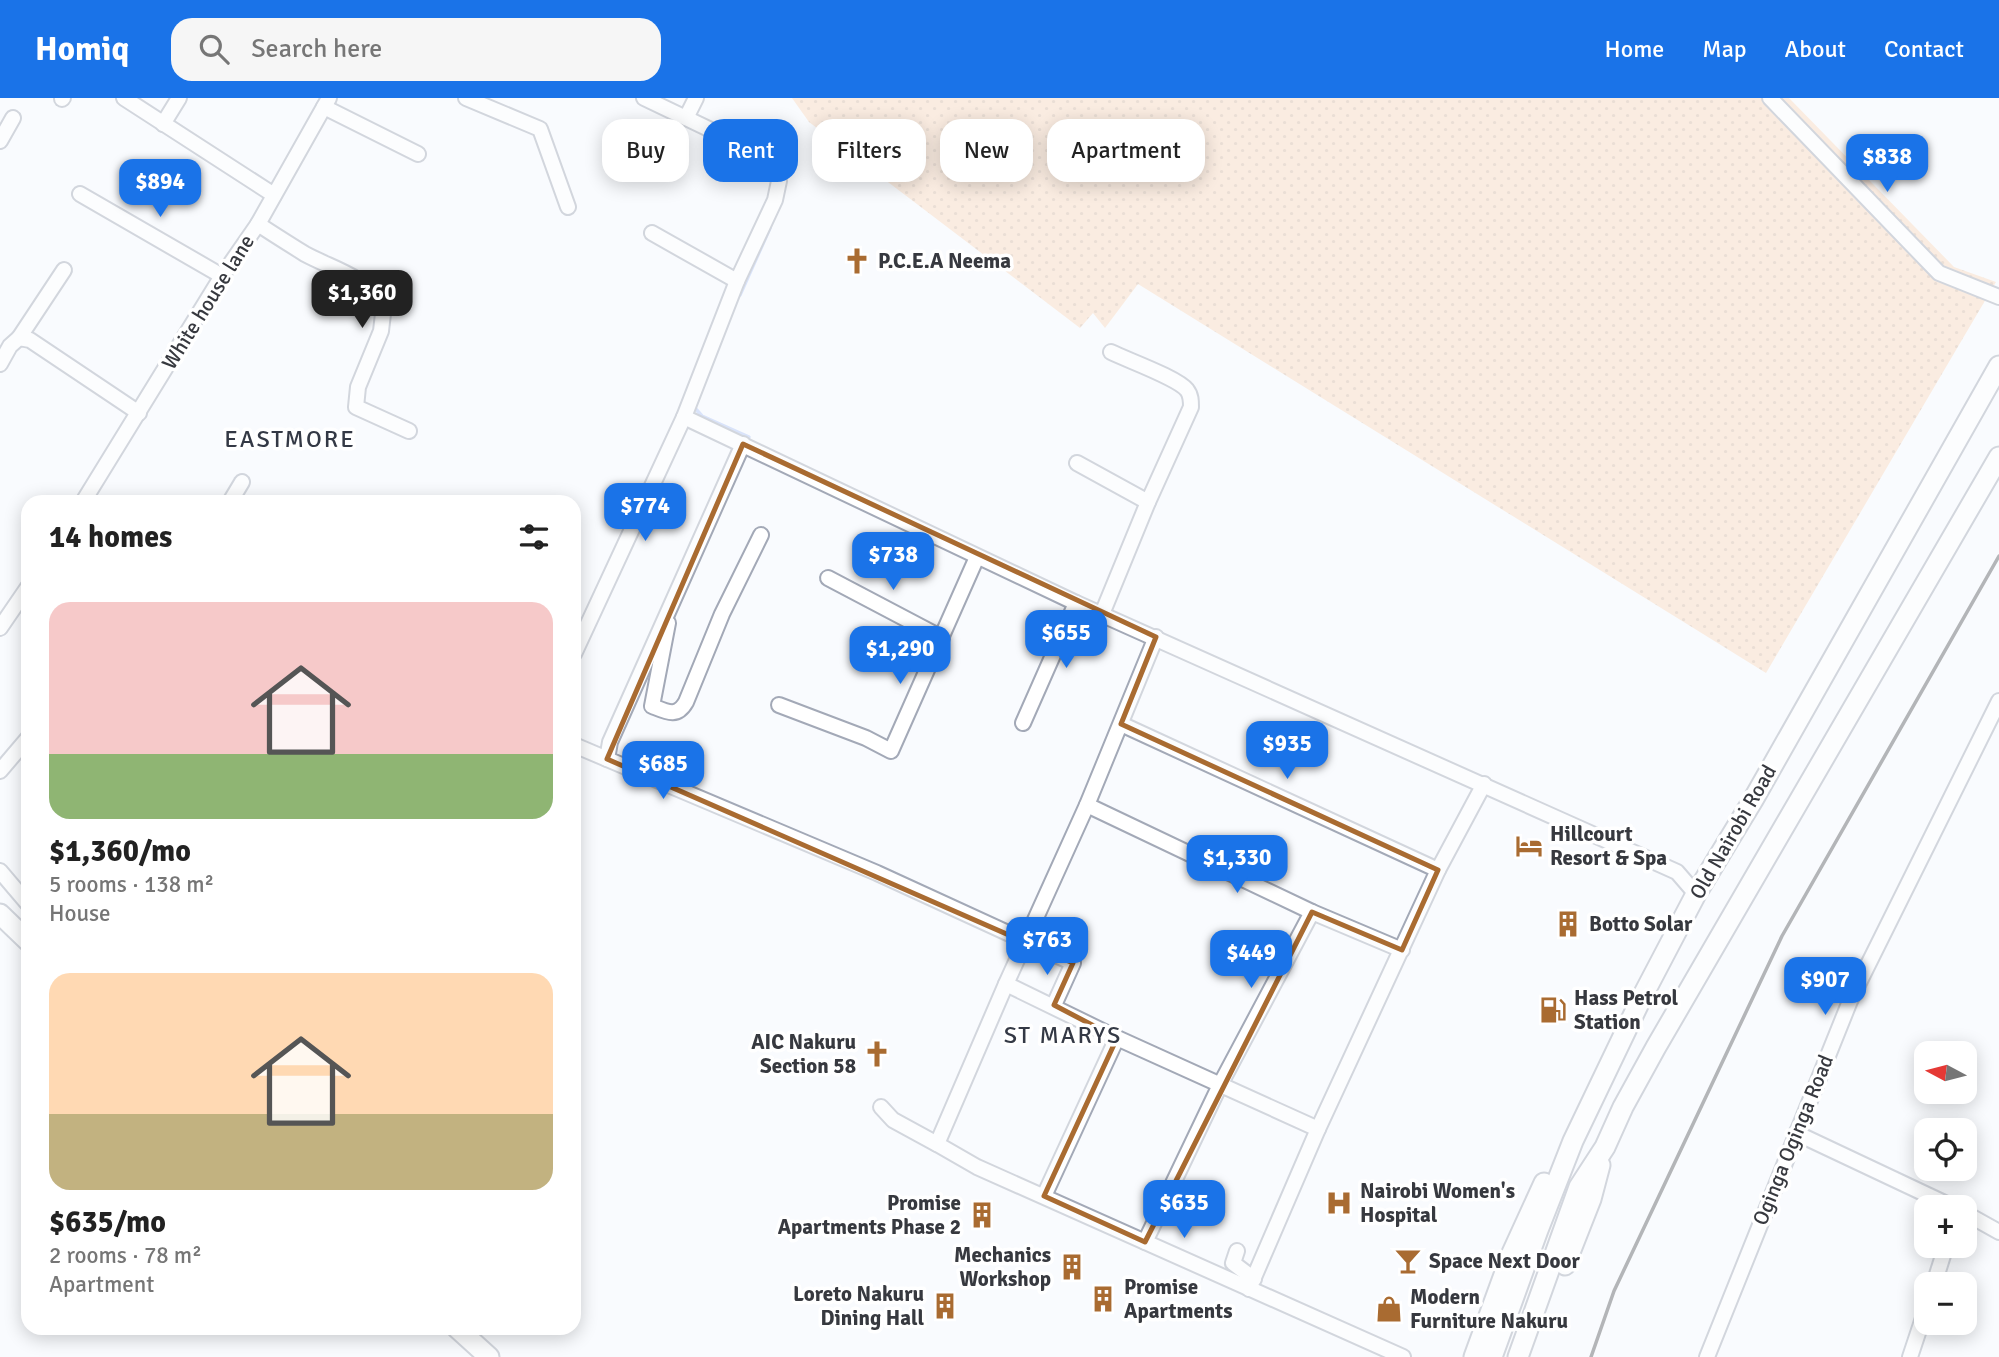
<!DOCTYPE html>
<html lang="en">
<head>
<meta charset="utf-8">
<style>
  :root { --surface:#fff; --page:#f6f6f6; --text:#222; --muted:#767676; --accent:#1a73e8 }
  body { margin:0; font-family:Signika,sans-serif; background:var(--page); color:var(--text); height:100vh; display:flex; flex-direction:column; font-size:26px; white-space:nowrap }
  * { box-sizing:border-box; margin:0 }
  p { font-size:23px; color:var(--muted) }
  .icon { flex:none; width:38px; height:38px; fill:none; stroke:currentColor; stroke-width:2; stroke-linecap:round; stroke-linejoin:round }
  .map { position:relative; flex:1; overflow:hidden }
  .side { position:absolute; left:21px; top:397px; width:560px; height:840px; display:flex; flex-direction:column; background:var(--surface); border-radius:21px; box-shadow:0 4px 18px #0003 }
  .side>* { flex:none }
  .top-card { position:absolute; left:602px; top:21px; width:665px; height:63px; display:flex; gap:14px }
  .needle { width:46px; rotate:277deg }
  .controls { position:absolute; left:1914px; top:943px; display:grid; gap:14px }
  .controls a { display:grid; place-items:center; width:63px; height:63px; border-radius:14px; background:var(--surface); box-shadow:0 4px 18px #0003; font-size:35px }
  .price { position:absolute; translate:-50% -60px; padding:0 16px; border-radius:14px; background:var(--accent); color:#fff; font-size:23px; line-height:46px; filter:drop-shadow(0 2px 4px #0008) }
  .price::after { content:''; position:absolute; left:50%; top:42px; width:21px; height:16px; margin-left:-10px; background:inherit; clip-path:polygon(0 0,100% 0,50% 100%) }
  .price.current { background:#222; color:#fff }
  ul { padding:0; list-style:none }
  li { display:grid; align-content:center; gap:14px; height:371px; padding:0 28px }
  li span { display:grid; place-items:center; height:217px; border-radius:21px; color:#555 }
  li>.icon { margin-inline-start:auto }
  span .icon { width:126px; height:126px; fill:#fffc; stroke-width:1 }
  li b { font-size:30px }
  h2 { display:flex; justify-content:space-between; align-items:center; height:84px; padding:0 28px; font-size:30px }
  .chip { padding:0 24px; border-radius:21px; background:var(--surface); box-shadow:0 4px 18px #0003; font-size:24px; line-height:63px }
  .chip.current { background:var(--accent); color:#fff }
  header { display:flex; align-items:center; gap:42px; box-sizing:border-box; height:98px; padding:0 35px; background:var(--accent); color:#fff }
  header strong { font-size:33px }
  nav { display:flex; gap:38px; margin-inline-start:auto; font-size:24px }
  .search { width:490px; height:63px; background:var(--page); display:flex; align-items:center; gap:18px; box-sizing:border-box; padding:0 24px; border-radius:21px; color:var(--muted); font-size:26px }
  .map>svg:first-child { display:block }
  .green { fill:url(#green-dots) }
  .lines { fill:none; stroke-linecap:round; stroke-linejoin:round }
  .stream { stroke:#b2c6f5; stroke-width:3.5 }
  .minor-casing { stroke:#a3a9b7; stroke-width:18 }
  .highway-casing { stroke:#a3a9b7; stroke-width:23 }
  .minor { stroke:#fff; stroke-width:14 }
  .highway { stroke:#fff; stroke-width:19 }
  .rail { stroke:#5d5f64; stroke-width:3.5 }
  .marked { fill:none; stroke:#a96b31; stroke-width:5; stroke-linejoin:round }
  .labels { text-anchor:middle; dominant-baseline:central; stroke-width:7; stroke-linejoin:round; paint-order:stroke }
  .poi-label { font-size:21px; font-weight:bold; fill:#37393f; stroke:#fff; text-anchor:start }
  .street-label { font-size:21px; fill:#37393f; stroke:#fff }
  .quarter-label { font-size:24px; letter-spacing:2px; fill:#343945; stroke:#fff }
</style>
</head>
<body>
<header>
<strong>Homiq</strong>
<div class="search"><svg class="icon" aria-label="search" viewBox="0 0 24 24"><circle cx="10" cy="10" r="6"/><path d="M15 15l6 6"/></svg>Search here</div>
<nav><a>Home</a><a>Map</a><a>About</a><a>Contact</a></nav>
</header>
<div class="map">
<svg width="1999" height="1259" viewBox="0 0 1999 1259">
  <defs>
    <pattern id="green-dots" width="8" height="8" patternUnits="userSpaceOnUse" patternTransform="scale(1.75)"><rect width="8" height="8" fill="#fad9bf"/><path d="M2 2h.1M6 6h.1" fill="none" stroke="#d7bba5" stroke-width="1.8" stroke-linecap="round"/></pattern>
  </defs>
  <rect width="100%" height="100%" fill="#f9fbfe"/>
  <polygon class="green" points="792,0 1789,0 1954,169 1996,184 1766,575 1138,186 1105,230 1093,215 1080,230 809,24"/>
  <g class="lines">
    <g class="stream">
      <polyline points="740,197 770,130"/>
      <polyline points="694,309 702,318 749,339"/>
    </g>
    <g class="minor-casing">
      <g id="minor">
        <polyline points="124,0 274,97"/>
        <polyline points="466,0 540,31 568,109"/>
        <polyline points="1770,0 1939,175 1999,199"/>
        <polyline points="62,1 63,0"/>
        <polyline points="324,9 418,56"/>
        <polyline points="686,20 696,0"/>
        <polyline points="163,26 179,0"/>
        <polyline points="0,43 13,20"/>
        <polyline points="80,96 222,178"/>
        <path d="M258 126C273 136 289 146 305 156 335 172 363 177 384 207L381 233 358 289 356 309 409 333"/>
        <polyline points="652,135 737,183"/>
        <polyline points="19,240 64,172"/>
        <polyline points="0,266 10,248 19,240 30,242 139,315"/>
        <polyline points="684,319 1076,505 1677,774 1696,796"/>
        <polyline points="743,346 610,644 607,661 877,775 1073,865 1054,907"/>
        <polyline points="1077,365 1148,404"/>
        <polyline points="83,404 222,178 258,126 329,0"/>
        <polyline points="230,404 242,384"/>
        <polyline points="828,480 942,540"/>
        <path d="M1102 516 1148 404 1191 309C1191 303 1191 297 1187 292 1178 280 1127 262 1111 254"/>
        <path d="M668 525 652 608C667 614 677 620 686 604L722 516 761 437"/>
        <polyline points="0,530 28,489"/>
        <polyline points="1156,539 1087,707 1006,886 937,1046 977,1069 1403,1259"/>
        <polyline points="574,556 684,319 737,183 775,102 779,83 775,66 761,56 644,0"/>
        <polyline points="779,607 866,640 891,653 977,459"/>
        <polyline points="1023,625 1076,505"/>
        <polyline points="1121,626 1438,772"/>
        <polyline points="574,647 607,661"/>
        <polyline points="0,673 28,640"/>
        <polyline points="1087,707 1312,814 1402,852"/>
        <polyline points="0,773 28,806"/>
        <polyline points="1006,886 1117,940 1318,1031"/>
        <polyline points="881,1009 893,1022 937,1046"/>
        <polyline points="1796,1035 1955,1110"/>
        <polyline points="1044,1098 1117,940"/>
        <polyline points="1965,1115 1999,1134"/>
        <polyline points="1145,1144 1220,987 1312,814"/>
        <polyline points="1237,1153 1233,1165 1254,1181"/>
        <polyline points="1934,1186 1946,1148"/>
        <polyline points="1249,1191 1318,1031 1438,772 1484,686"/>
        <polyline points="1707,1259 1850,903 1999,603"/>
        <polyline points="1910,1259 1927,1208"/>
      </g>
    </g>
    <g class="highway-casing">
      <g id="highway">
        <polyline points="0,816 28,843"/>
        <polyline points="1565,1167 1591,1101 1600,1067"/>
        <polyline points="457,1230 489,1259"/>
        <polyline points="1474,1259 1512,1155 1544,1085"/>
        <polyline points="1492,1259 1538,1132 1573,1043 1641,901 1696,796 1753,702 1999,268"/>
        <polyline points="1518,1259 1579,1089 1605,1049 1623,1009 1656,949 1999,359"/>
      </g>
    </g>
    <use href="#minor" class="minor"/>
    <use href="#highway" class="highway"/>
    <polyline class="rail" points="1591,1259 1614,1193 1782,838 1999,458"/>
  </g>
  <path d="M0 0H1999V1259H0ZM743 346 1156 539 1121 626 1438 772 1402 852 1312 814 1145 1144 1044 1098 1117 940 1054 907 1073 865 607 661Z" fill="#f9fbfe" fill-opacity=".55" fill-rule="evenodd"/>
  <path class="marked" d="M743 346 1156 539 1121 626 1438 772 1402 852 1312 814 1145 1144 1044 1098 1117 940 1054 907 1073 865 607 661Z"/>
  <defs>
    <g id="church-bare" transform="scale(2.1)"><path d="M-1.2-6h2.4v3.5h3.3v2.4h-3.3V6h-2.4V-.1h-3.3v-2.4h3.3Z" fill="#a96b31" stroke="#fff" stroke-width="2.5" paint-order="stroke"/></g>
    <g id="hotel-bare" transform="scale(2.1)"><path d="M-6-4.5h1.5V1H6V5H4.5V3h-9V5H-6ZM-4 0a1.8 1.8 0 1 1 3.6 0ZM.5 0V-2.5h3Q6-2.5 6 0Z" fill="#a96b31" stroke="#fff" stroke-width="2.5" paint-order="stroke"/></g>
    <g id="building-bare" transform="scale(2.1)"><path d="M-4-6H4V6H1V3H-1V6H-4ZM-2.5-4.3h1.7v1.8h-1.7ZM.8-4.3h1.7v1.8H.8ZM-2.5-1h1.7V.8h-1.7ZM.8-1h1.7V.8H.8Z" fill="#a96b31" stroke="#fff" stroke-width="2.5" paint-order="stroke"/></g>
    <g id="fuel-bare" transform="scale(2.1)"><path d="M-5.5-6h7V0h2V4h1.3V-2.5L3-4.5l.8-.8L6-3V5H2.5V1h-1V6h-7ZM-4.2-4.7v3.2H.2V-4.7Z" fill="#a96b31" stroke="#fff" stroke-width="2.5" paint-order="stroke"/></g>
    <g id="hospital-bare" transform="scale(2.1)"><path d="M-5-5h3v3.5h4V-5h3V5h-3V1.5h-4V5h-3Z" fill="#a96b31" stroke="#fff" stroke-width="2.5" paint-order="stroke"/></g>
    <g id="bar-bare" transform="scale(2.1)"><path d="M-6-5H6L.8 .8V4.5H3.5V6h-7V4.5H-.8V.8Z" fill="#a96b31" stroke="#fff" stroke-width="2.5" paint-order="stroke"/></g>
    <g id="shop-bare" transform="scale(2.1)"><path d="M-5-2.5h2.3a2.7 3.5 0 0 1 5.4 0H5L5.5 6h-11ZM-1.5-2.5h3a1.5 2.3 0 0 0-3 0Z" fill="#a96b31" stroke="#fff" stroke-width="2.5" paint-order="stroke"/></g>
  </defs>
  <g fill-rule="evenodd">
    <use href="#church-bare" x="857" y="163"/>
    <use href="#hotel-bare" x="1529" y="748"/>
    <use href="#building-bare" x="1568" y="826"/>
    <use href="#fuel-bare" x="1553" y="912"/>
    <use href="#church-bare" x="877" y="956"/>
    <use href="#hospital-bare" x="1339" y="1105"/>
    <use href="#building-bare" x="982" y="1117"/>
    <use href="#bar-bare" x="1408" y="1163"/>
    <use href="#building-bare" x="1072" y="1169"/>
    <use href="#building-bare" x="1103" y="1201"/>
    <use href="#building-bare" x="945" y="1208"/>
    <use href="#shop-bare" x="1389" y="1211"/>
  </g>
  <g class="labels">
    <g class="poi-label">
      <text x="878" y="163">P.C.E.A Neema</text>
      <text x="1550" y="736">Hillcourt<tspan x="1550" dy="24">Resort &amp; Spa</tspan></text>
      <text x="1589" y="826">Botto Solar</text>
      <text x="1574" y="900">Hass Petrol<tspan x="1574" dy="24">Station</tspan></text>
      <text x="856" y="944" text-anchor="end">AIC Nakuru<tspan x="856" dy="24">Section 58</tspan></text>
      <text x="1360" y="1093">Nairobi Women's<tspan x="1360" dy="24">Hospital</tspan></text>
      <text x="961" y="1105" text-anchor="end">Promise<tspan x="961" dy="24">Apartments Phase 2</tspan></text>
      <text x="1051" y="1157" text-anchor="end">Mechanics<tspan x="1051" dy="24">Workshop</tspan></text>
      <text x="1429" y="1163">Space Next Door</text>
      <text x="1124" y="1189">Promise<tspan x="1124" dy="24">Apartments</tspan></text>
      <text x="924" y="1196" text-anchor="end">Loreto Nakuru<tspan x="924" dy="24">Dining Hall</tspan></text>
      <text x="1410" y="1199">Modern<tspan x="1410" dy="24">Furniture Nakuru</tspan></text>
    </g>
    <g class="street-label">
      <text transform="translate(208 204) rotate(-58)">White house lane</text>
      <text transform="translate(1733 734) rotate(-60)">Old Nairobi Road</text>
      <text transform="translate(1793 1042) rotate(-68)">Oginga Oginga Road</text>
    </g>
    <g class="quarter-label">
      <text x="290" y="341">EASTMORE</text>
      <text x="1063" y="937">ST MARYS</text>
    </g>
  </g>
</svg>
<div class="controls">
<a><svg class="needle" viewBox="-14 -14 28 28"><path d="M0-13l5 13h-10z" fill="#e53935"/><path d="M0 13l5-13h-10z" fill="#767676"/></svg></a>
<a><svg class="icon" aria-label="locate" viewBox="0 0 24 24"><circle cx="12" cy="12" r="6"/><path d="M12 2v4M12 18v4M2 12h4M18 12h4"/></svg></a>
<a>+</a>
<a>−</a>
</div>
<b class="price" style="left:1887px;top:96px">$838</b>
<b class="price" style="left:160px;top:121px">$894</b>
<b class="price current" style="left:362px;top:232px">$1,360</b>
<b class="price" style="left:645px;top:445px">$774</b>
<b class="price" style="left:893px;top:494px">$738</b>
<b class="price" style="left:1066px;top:572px">$655</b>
<b class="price" style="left:900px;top:588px">$1,290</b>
<b class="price" style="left:1287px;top:683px">$935</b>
<b class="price" style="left:663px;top:703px">$685</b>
<b class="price" style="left:1237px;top:797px">$1,330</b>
<b class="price" style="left:1047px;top:879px">$763</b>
<b class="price" style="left:1251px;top:892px">$449</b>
<b class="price" style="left:1825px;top:919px">$907</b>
<b class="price" style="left:1184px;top:1142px">$635</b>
<div class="top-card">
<a class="chip">Buy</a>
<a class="chip current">Rent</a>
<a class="chip">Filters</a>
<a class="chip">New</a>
<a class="chip">Apartment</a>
</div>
<section class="side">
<h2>14 homes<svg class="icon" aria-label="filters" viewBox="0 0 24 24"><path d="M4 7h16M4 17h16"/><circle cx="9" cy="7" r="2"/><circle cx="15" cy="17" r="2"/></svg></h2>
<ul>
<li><span style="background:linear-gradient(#f6c9c9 70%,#8fb573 0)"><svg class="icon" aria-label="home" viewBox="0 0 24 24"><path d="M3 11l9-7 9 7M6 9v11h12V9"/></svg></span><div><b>$1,360/mo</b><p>5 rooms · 138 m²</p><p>House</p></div></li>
<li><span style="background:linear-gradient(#ffd9b3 65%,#c2b280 0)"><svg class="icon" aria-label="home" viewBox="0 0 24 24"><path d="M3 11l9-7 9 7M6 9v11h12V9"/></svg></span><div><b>$635/mo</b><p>2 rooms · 78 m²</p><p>Apartment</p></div></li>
</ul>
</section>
</div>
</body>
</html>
